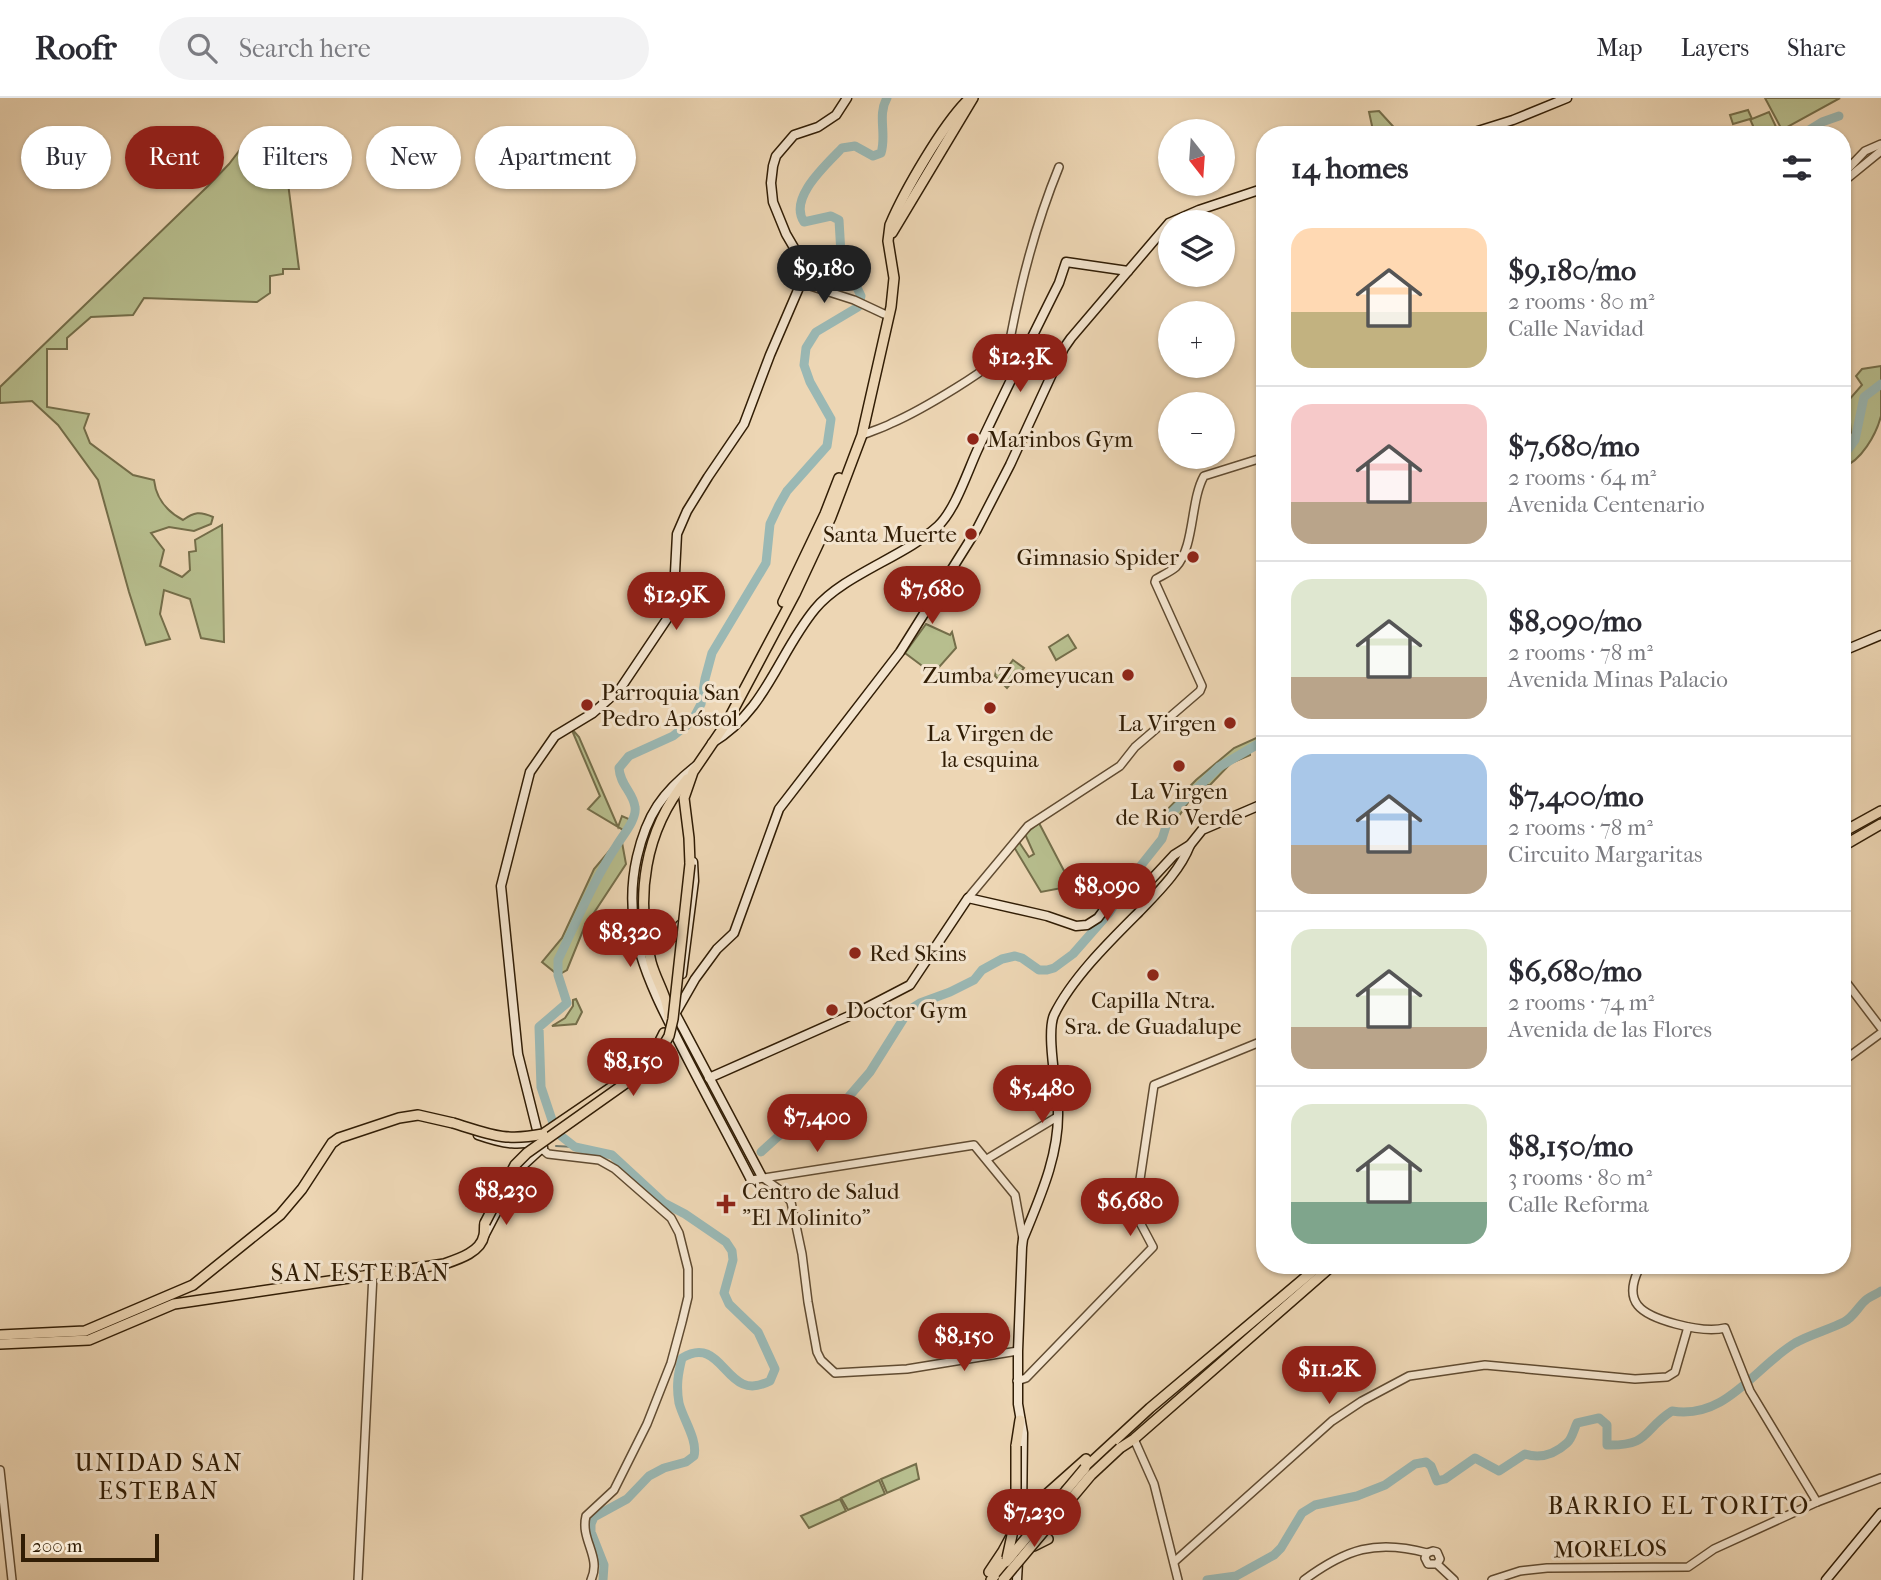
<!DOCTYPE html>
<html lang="en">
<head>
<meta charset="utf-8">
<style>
  :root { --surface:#fff; --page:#f2f2f3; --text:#2b2b33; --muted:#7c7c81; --line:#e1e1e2; --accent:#8f2418 }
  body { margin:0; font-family:"IM FELL French Canon",serif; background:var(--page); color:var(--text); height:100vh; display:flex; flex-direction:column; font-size:26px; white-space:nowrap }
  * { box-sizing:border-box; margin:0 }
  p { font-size:23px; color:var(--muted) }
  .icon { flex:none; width:38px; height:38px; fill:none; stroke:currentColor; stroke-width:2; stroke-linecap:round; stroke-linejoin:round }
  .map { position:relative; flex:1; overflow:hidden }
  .side { position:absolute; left:1256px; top:28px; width:595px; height:1148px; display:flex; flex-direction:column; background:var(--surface); border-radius:28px; box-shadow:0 2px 5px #0004 }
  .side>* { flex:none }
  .top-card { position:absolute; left:21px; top:28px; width:665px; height:63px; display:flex; gap:14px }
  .needle { width:46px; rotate:163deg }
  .fabs { position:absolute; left:1158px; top:21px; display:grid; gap:14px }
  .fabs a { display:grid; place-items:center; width:77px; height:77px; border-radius:50%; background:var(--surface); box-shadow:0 2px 5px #0004; font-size:35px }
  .scale { position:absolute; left:21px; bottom:18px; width:138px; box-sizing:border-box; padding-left:7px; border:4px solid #311d05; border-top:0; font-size:19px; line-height:24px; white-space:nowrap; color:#311d05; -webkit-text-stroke:5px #f3e4ce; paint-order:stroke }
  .price { position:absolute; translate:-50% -60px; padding:0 16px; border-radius:24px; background:var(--accent); color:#fff; font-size:23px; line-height:46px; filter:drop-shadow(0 2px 4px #0008) }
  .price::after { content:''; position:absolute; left:50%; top:42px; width:21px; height:16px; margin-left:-10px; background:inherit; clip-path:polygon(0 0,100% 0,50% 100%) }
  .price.on { background:#222; color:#fff }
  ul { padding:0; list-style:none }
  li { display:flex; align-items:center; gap:21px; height:175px; padding:0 35px }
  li+li { border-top:2px solid var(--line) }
  li span { display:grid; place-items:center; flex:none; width:196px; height:140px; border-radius:21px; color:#555 }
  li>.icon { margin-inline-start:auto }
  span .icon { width:84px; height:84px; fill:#fffc; stroke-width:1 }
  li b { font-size:30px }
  h2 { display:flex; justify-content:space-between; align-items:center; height:84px; padding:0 35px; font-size:30px }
  .pill { padding:0 24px; border-radius:32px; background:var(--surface); box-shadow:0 2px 5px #0004; font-size:24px; line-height:63px }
  .pill.on { background:var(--accent); color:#fff }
  header { display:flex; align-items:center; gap:42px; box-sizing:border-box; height:98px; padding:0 35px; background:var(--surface); border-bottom:2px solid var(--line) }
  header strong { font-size:33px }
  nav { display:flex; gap:38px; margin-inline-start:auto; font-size:24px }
  .search { width:490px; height:63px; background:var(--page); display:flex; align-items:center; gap:18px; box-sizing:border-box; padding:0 24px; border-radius:38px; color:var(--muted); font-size:26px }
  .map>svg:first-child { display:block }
  .green { fill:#b7be8e; stroke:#746e4a; stroke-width:2 }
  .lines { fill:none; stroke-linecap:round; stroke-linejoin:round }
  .stream { stroke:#707a6e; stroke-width:2 }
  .river { stroke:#9ab8b4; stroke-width:9 }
  .tertiary-casing { stroke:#604b31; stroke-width:10 }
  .secondary-casing { stroke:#311d05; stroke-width:11 }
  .primary-casing { stroke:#311d05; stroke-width:12 }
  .trunk-casing { stroke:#311d05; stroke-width:12 }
  .tertiary { stroke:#f3e4ce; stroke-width:7 }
  .secondary { stroke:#f3e4ce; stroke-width:8 }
  .primary { stroke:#edd6b4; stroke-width:9 }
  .trunk { stroke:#edd6b4; stroke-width:9 }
  .primary-bridge-casing { stroke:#311d05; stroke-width:12; stroke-linecap:butt }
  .trunk-bridge-casing { stroke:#311d05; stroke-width:12; stroke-linecap:butt }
  .primary-bridge { stroke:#edd6b4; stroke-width:9 }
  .trunk-bridge { stroke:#edd6b4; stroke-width:9 }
  .poi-dot { fill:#8f2418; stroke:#f3e4ce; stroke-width:2.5 }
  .labels { text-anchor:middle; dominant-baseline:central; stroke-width:6; stroke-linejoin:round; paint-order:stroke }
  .poi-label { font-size:23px; fill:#311d05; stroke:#f3e4ce; text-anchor:start }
  .street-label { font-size:23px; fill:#311d05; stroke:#f3e4ce }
  .neighbourhood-label { font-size:24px; letter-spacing:2px; fill:#311d05; stroke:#f3e4ce }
</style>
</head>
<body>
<header>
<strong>Roofr</strong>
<div class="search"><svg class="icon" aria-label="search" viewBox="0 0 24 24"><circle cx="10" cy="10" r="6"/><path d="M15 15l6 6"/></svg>Search here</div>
<nav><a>Map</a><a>Layers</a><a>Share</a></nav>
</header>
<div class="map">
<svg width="1881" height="1482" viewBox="0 0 1881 1482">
  <rect width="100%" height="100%" fill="#edd6b4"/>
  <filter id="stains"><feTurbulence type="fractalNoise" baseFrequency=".00286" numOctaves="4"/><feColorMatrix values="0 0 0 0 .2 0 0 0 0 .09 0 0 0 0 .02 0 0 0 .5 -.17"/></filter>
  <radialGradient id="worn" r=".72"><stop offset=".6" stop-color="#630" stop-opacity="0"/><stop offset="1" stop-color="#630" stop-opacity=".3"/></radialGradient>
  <g class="green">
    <polygon points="1765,0 1840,0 1782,32"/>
    <polygon points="1748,12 1752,21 1769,14 1777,31 1757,37 1750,21 1733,26 1730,17"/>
    <polygon points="1379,13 1401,37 1374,37 1369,14"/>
    <path d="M249 40 253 55 283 46 299 171H283V176L270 178V195L257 204 144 200 133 217 91 219 67 240V251H47V309L89 316 84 330 90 345 133 377 154 382C156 400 166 413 183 422 194 414 200 413 213 419L211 426 194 433 169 429 151 435 164 452 160 468 182 479 190 472 189 454 196 453 195 442 222 427 224 544 201 540 190 501 164 492 160 516 170 541 146 547 129 494 98 382 58 327 32 303 0 305V289L208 88 229 66Z"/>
    <path d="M1881 268C1881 283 1881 304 1881 318 1876 337 1861 363 1843 369V344L1851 335 1848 303 1862 287 1856 278 1862 271Z"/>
    <polygon points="926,526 950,537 952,534 956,550 933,576 905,555"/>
    <polygon points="1068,537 1076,550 1056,562 1049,549"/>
    <polygon points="1013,562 1024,570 1007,590 995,578 996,573 1002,577"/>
    <polygon points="571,630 579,639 618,729 622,718 631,722 625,733 588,711 600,698"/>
    <polygon points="1265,636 1265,640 1250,650 1250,657 1231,665 1210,687 1203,687 1195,694 1173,727 1169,727 1164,742 1128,789 1122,788 1163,735 1162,718 1165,714 1196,682 1234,650"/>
    <polygon points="1039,725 1072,788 1041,794 1014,749 1019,744 1029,759 1034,756 1025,736"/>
    <polygon points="621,739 626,766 584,830 567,872 558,877 542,864 562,840 594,771"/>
    <polygon points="576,901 582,914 576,926 552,928 565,920 573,908 573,902"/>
    <polygon points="916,1366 919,1381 887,1395 881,1381"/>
    <polygon points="879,1382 885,1396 848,1412 841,1400"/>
    <polygon points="840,1401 846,1413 809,1430 801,1418"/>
  </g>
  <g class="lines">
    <polyline class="stream" points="556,1048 575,1049"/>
    <g class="river">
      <polyline points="1801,37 1822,24 1839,18"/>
      <polyline points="1843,358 1855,342 1864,299 1881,286"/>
      <path d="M554 1028 541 989 539 929 567 905 558 877V862C577 823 593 783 617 747 623 737 637 721 635 709 633 694 620 687 619 670L629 658 673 638 692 623 701 606 705 581 712 555 766 465 770 426 779 407 787 393 827 348 831 321 810 284 804 267 806 250 816 234 858 209 861 198 841 156 839 122 831 118 804 124C788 100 826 67 842 50L855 48 873 58 881 55C887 37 877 17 887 0"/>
      <path d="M561 1038 575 1049 612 1057 664 1105 685 1116 726 1144 732 1153 733 1162 724 1195 729 1206 758 1234 775 1271 770 1283C762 1287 752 1290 743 1286 722 1277 714 1241 682 1260 678 1276 676 1288 679 1305 683 1321 698 1342 694 1358L686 1364 664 1370 649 1378 627 1401 594 1419 591 1426V1434L604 1467 603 1482"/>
      <polyline points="761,1054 792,1026 839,1010 870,974 909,912 920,905 950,894 974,882 982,872 1002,861 1015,858 1022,860 1039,872 1047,872 1054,870 1073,856 1109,815 1131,780 1162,741 1170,716 1219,669 1265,642"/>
      <path d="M1207 1482 1236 1478 1274 1457 1281 1450 1302 1415 1315 1407 1357 1398 1385 1387 1415 1366 1426 1364 1431 1368 1437 1383 1445 1381 1475 1360 1499 1373 1525 1356C1541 1361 1555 1356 1567 1345 1572 1341 1574 1331 1577 1325L1599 1320 1607 1327V1347C1651 1348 1642 1332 1672 1313 1726 1322 1755 1269 1795 1245 1811 1236 1828 1232 1844 1224 1854 1219 1859 1207 1867 1201 1871 1198 1877 1196 1881 1193"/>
    </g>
    <g class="tertiary-casing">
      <g id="tertiary">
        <polyline points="1843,76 1865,53 1881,46"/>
        <polyline points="1843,84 1881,53"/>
        <polyline points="801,185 854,202 884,216"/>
        <path d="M1009 247C1020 187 1036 125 1059 69"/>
        <path d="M862 337C872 333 883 330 892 325 915 315 1001 267 1009 247L1023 258"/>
        <path d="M968 800 1028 728 1120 668 1135 649 1200 593 1202 588 1155 484 1156 481C1163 477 1170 474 1176 469 1195 448 1190 403 1204 378L1265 359"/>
        <polyline points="1843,880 1881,930"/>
        <polyline points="1843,963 1881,935"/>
        <path d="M541 1050 548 1056 599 1062 615 1071 671 1120 679 1135 688 1171V1199L682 1224 671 1265 647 1326 614 1392 586 1418C580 1442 602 1459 591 1482"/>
        <polyline points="987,1061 1057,1019"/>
        <polyline points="762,1079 784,1095 791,1104 802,1156 808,1204 817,1254 821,1262 835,1275 907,1271 1018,1253"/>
        <polyline points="751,1082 974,1047 1015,1097 1023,1141"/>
        <path d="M1641 1167C1620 1205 1642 1217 1676 1226 1691 1230 1710 1234 1725 1230L1750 1293 1817 1404"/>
        <polyline points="1017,1283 1026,1280 1153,1149 1135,1115 1154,987 1265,942"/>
        <polyline points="1134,1341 1154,1386 1178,1482"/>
        <polyline points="0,1372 12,1482"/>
        <polyline points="1174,1464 1332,1323 1362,1303 1409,1278 1485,1267 1635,1281 1667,1279 1675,1274 1688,1229"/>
        <polyline points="1437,1466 1440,1461 1437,1454 1433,1453 1427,1455 1425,1460 1428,1466 1437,1466 1454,1482"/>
        <polyline points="358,1482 373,1176"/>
        <path d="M1304 1482C1346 1451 1376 1441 1427 1455"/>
        <polyline points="1492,1482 1520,1473 1547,1470 1688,1469 1714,1451 1817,1404 1881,1380"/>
      </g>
    </g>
    <g class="secondary-casing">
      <g id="secondary">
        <polyline points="1465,37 1513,22 1567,0"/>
        <polyline points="1843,553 1881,537"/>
        <path d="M712 645C766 613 778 556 815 511 843 477 904 459 938 428 955 412 967 375 977 353 1003 297 1031 241 1059 185L1066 164 1128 173"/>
        <path d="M696 668C662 695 647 716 637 759 620 834 651 889 684 954 706 997 729 1039 751 1082"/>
        <polyline points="671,840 677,837 680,827"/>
        <polyline points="682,876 694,783 693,764"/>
        <polyline points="674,913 762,1079"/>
        <polyline points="675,916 695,881 717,851 734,835 779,711 900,554 977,431 1010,367 1064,250 1071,240 1169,125 1199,112 1265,90"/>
        <polyline points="709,980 858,914 910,887 968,800 1047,818 1076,828 1087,827 1098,820 1117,794 1148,785 1174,757 1190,747 1202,732 1265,705"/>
        <path d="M478 1037C501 1045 523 1051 546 1038"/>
        <polyline points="539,1040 518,956 501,788 530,674 555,638 593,615 620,591 669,518 674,494 677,436 687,413 708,379 744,326 770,257 801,185 803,169 800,160 786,136 773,104 771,85 773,68 776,58 794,37 818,29 836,17 847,0"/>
        <polyline points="484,1138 519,1071 543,1049"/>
        <path d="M1019 1451 1022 1418 1023 1335 1018 1306V1253L1022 1149 1023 1141C1040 1099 1059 1058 1058 1013 1057 990 1046 935 1054 917 1072 880 1110 843 1139 814 1158 794 1180 773 1190 747"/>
        <polyline points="1017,1482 1018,1464"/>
        <polyline points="1826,1482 1881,1415"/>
      </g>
    </g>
    <g class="primary-casing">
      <g id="primary">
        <polyline points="892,135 973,0"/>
        <polyline points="783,504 825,416 839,380"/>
        <path d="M690 766 689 740 684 700 693 674 727 624 795 496 831 419 862 337 891 209 894 180 888 143 890 127C904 94 944 24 970 0"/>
        <path d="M669 920C668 899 656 883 651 864 635 799 644 733 687 681"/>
        <polyline points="543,1036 637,972 655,953 664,935"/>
        <polyline points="0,1237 85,1233 193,1187 280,1117 302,1091 332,1045 339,1040 399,1020 418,1017 453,1025"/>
        <path d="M0 1246 89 1242 174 1206 444 1166C459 1161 481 1154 484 1137 485 1133 484 1129 485 1125"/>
      </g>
    </g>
    <g class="trunk-casing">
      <g id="trunk">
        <polyline points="1843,734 1881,713"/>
        <polyline points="1843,748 1881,726"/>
        <polyline points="1016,1348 1020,1322"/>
        <polyline points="1120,1350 1134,1341 1333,1167"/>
        <polyline points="1085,1370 1150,1310 1320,1167"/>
        <path d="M1048 1441 1034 1448C1026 1443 1027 1436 1030 1428L1058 1392"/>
        <polyline points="989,1474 1003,1453 1022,1418 1086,1361"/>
        <polyline points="991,1482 1006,1464"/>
      </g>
    </g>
    <use href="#tertiary" class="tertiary"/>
    <use href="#secondary" class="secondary"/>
    <use href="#primary" class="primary"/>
    <use href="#trunk" class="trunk"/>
    <g class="primary-bridge-casing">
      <g id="primary-bridge">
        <path d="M453 1025C489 1036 504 1044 543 1036"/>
        <polyline points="485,1125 515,1067 527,1055 640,975 659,955 669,938 673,921 690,766"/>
      </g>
    </g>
    <g class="trunk-bridge-casing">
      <g id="trunk-bridge">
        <polyline points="1007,1460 1016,1419 1016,1348"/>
        <polyline points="1006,1464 1085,1370"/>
        <polyline points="1003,1482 1091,1377 1120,1350"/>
      </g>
    </g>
    <use href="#primary-bridge" class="primary-bridge"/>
    <use href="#trunk-bridge" class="trunk-bridge"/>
  </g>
  <g class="poi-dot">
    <circle cx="973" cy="341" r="7"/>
    <circle cx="971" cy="436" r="7"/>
    <circle cx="1193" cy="459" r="7"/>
    <circle cx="1128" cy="577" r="7"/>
    <circle cx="587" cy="607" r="7"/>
    <circle cx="990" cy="610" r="7"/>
    <circle cx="1230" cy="625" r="7"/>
    <circle cx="1179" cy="668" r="7"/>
    <circle cx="855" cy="855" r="7"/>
    <circle cx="1153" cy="877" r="7"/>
    <circle cx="832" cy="912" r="7"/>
    <path d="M722.5 1095.5h7v7h7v7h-7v7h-7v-7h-7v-7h7z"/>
  </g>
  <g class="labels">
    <g class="poi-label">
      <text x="987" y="341">Marinbos Gym</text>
      <text x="957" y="436" text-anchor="end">Santa Muerte</text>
      <text x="1179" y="459" text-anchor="end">Gimnasio Spider</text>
      <text x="1114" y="577" text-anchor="end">Zumba Zomeyucan</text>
      <text x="601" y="594">Parroquia San<tspan x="601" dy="26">Pedro Apóstol</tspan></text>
      <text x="1216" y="625" text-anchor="end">La Virgen</text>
      <text x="990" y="635" text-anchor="middle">La Virgen de<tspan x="990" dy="26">la esquina</tspan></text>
      <text x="1179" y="693" text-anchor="middle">La Virgen<tspan x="1179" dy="26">de Rio Verde</tspan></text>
      <text x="869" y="855">Red Skins</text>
      <text x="1153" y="902" text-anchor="middle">Capilla Ntra.<tspan x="1153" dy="26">Sra. de Guadalupe</tspan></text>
      <text x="846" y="912">Doctor Gym</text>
      <text x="742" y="1093">Centro de Salud<tspan x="742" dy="26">"El Molinito"</tspan></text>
    </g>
    <g class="street-label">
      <text transform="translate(1610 1451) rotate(-1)">MORELOS</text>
    </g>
    <g class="neighbourhood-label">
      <text x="361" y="1175">SAN ESTEBAN</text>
      <text x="159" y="1365">UNIDAD SAN<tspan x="159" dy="28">ESTEBAN</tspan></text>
      <text x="1679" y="1408">BARRIO EL TORITO</text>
    </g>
  </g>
  <rect width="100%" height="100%" filter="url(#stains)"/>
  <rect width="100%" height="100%" fill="url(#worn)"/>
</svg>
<div class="fabs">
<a><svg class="needle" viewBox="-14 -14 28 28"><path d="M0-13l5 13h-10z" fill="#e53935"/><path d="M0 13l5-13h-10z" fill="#7c7c81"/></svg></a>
<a><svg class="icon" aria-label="layers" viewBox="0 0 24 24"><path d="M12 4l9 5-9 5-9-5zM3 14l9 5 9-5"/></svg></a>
<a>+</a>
<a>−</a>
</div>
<div class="scale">200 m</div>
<b class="price on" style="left:824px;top:207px">$9,180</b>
<b class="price" style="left:1020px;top:296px">$12.3K</b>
<b class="price" style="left:932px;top:528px">$7,680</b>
<b class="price" style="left:676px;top:534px">$12.9K</b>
<b class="price" style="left:1107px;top:825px">$8,090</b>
<b class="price" style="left:630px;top:871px">$8,320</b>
<b class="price" style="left:633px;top:1000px">$8,150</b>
<b class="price" style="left:1042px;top:1027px">$5,480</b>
<b class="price" style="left:817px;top:1056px">$7,400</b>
<b class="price" style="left:506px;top:1129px">$8,230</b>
<b class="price" style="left:1130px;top:1140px">$6,680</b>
<b class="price" style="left:964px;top:1275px">$8,150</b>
<b class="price" style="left:1329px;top:1308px">$11.2K</b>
<b class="price" style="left:1034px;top:1451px">$7,230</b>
<div class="top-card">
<a class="pill">Buy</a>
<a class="pill on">Rent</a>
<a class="pill">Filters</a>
<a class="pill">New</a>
<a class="pill">Apartment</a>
</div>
<section class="side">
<h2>14 homes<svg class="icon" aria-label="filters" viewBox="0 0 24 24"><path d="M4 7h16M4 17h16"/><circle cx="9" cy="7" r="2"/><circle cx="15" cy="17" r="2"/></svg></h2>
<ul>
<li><span style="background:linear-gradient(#ffd9b3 60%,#c2b280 0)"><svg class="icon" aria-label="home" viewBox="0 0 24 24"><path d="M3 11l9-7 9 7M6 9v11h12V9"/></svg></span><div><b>$9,180/mo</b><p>2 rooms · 80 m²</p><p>Calle Navidad</p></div></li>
<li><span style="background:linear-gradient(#f6c9c9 70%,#b9a48a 0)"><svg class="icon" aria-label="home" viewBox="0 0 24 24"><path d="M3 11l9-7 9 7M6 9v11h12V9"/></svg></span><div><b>$7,680/mo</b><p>2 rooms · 64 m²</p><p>Avenida Centenario</p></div></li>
<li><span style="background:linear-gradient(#dfe7d0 70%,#b9a48a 0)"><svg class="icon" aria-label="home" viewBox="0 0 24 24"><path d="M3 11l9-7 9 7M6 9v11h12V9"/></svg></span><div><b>$8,090/mo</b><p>2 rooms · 78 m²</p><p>Avenida Minas Palacio</p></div></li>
<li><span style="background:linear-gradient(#a9c7e8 65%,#b9a48a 0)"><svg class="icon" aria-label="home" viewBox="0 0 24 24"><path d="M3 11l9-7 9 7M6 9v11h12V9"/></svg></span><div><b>$7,400/mo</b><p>2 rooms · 78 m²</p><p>Circuito Margaritas</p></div></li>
<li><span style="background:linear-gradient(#dfe7d0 70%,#b9a48a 0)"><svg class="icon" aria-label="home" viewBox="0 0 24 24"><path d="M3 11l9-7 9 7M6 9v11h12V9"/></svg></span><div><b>$6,680/mo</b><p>2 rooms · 74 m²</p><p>Avenida de las Flores</p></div></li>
<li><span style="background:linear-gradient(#dfe7d0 70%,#7fa58c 0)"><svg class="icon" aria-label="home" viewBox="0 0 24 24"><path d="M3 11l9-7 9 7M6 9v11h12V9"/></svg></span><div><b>$8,150/mo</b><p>3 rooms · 80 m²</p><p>Calle Reforma</p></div></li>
</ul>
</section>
</div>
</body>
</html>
